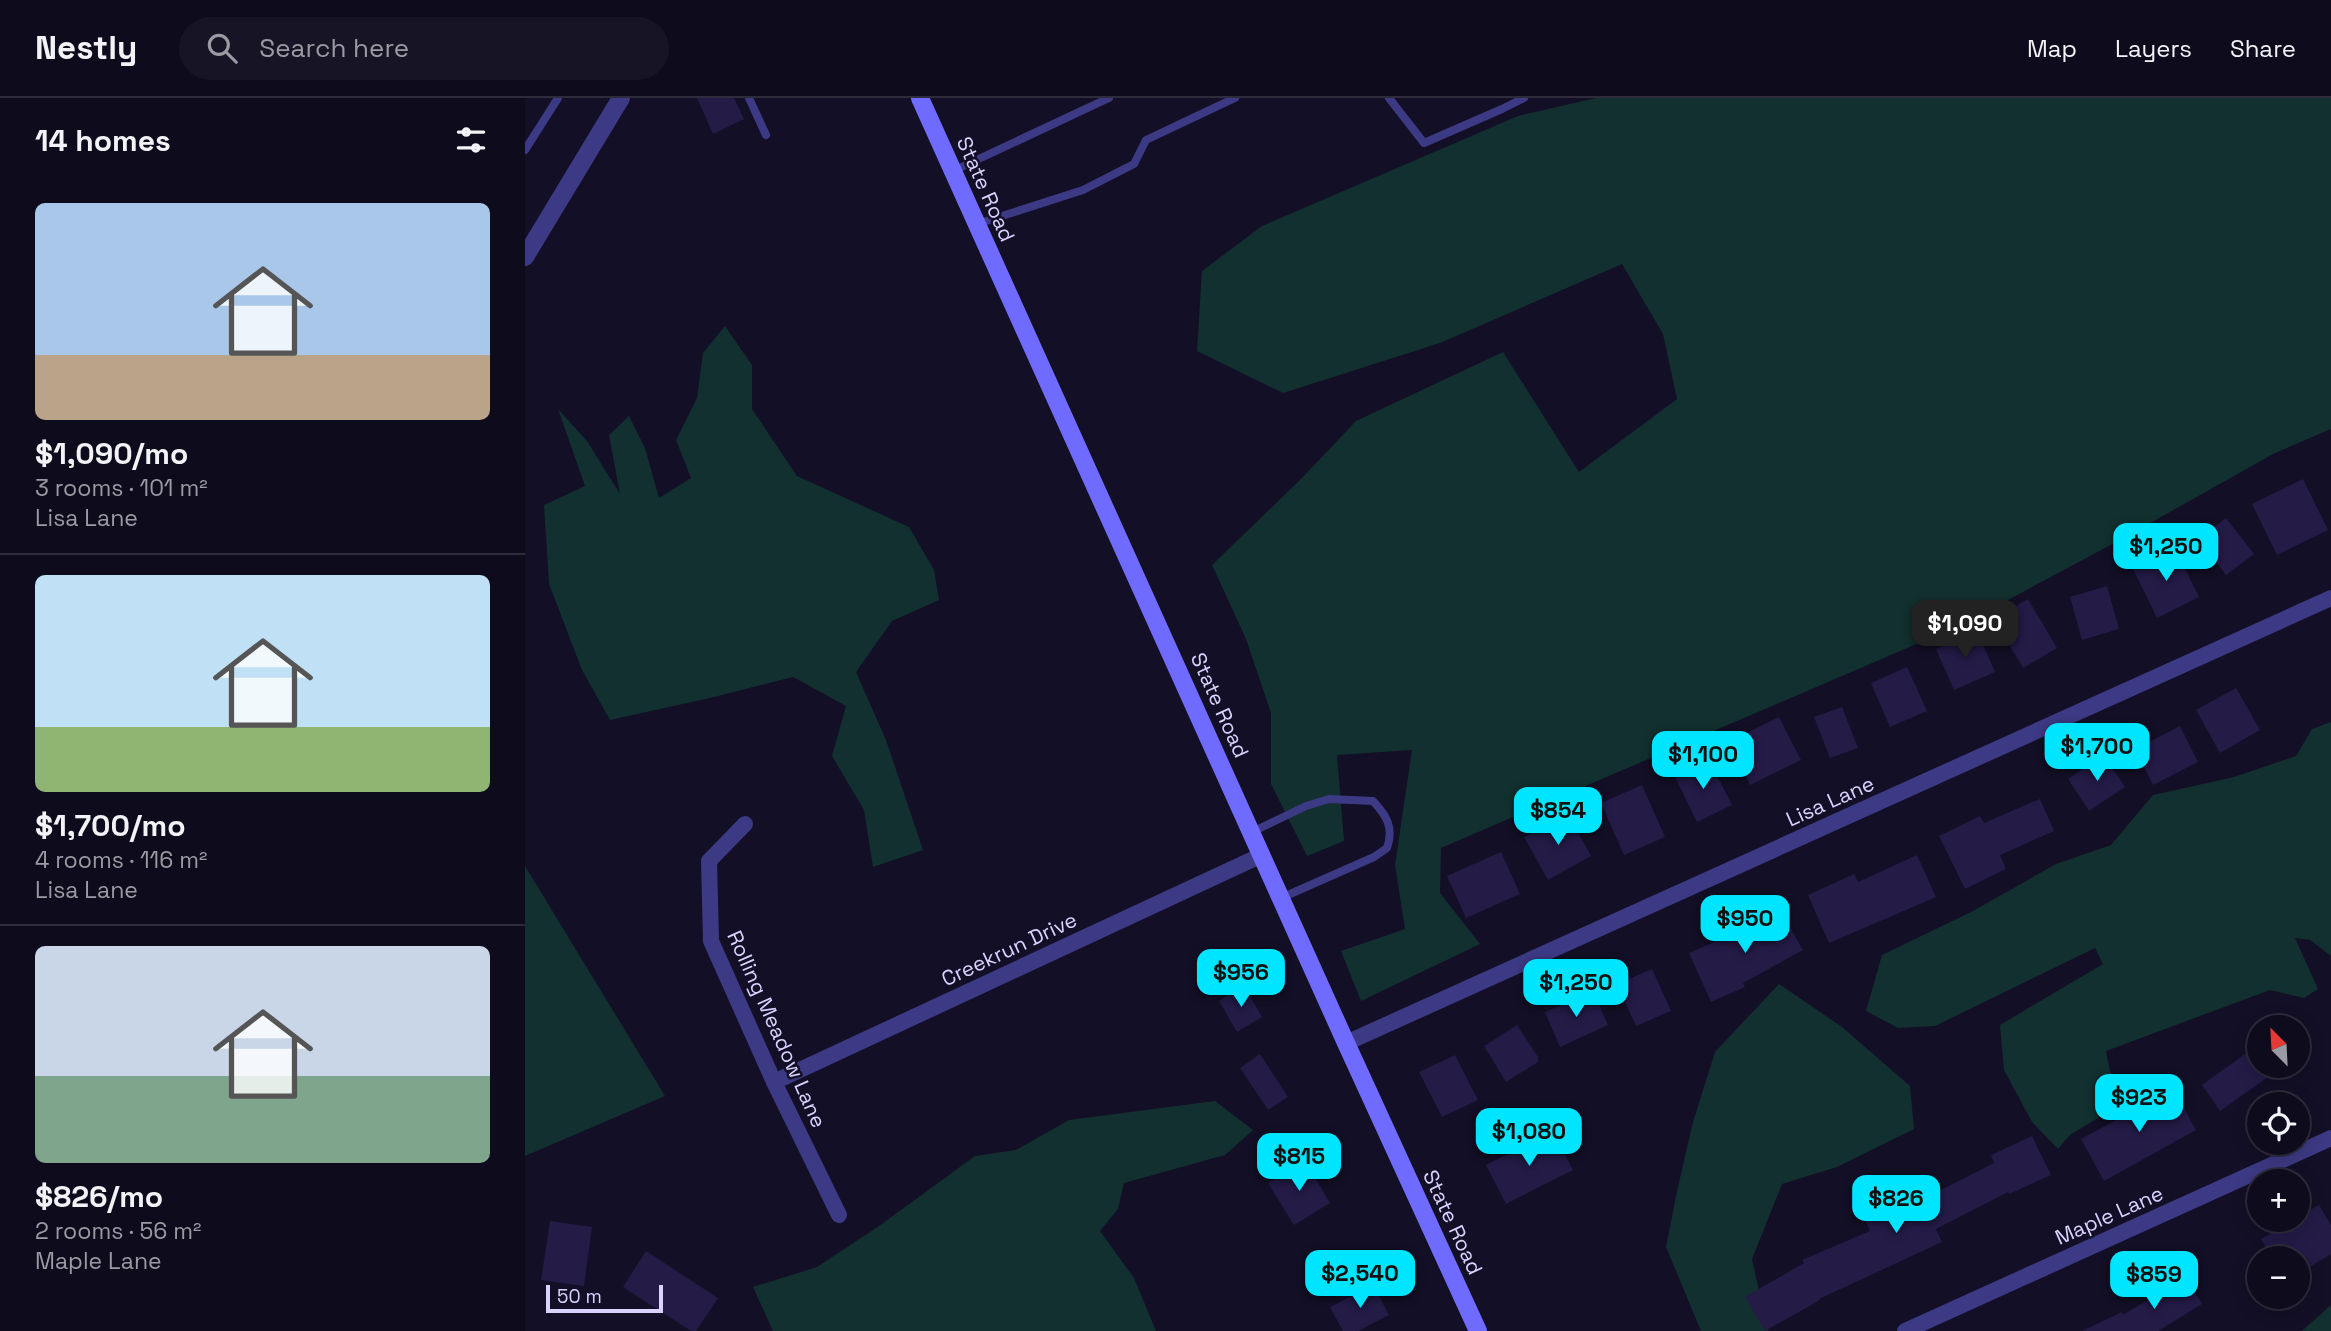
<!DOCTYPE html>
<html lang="en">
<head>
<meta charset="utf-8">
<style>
  :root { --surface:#0e0b1c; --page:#171425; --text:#f1f3f6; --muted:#9b9ba3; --line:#2e2b3b; --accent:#00e5ff }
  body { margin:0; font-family:"Space Grotesk",sans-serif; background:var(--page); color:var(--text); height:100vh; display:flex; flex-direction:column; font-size:26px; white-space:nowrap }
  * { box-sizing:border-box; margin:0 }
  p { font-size:23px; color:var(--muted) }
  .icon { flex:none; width:38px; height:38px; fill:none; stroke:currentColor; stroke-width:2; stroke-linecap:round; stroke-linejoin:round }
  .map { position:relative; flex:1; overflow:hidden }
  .drawer { display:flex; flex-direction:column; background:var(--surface); width:525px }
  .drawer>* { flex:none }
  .needle { width:46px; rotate:336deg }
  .controls { position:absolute; left:1722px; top:917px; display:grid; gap:14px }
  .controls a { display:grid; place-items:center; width:63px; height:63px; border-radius:50%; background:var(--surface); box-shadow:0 4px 18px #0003,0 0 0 2px var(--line); font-size:35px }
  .scale { position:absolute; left:21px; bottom:18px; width:117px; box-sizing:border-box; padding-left:7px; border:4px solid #d9d4ff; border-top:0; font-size:19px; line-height:24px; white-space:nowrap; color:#d9d4ff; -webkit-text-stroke:5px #130f26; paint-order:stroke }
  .price { position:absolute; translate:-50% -60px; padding:0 16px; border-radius:14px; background:var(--accent); color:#111; font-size:23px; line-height:46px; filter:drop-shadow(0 2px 4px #0008) }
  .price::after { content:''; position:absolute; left:50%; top:42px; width:21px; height:16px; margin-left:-10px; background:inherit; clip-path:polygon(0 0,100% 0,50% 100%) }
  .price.on { background:#222; color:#fff }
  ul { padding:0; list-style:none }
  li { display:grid; align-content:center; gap:14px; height:371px; padding:0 35px }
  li+li { border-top:2px solid var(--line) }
  li span { display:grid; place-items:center; height:217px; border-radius:10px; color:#555 }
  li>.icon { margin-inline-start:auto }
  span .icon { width:126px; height:126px; fill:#fffc; stroke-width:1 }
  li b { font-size:30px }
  h2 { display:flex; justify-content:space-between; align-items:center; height:84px; padding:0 35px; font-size:30px }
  header { display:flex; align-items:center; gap:42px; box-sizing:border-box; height:98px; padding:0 35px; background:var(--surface); border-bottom:2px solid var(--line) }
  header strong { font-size:33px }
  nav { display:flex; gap:38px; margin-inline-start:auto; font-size:24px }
  .search { width:490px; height:63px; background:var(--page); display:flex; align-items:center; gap:18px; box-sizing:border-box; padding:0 24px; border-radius:38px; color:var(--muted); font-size:26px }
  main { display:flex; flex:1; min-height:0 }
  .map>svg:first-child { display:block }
  .green { fill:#12302f }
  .building { fill:#241b47 }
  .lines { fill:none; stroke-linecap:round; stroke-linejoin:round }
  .service { stroke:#3d3a85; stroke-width:8 }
  .minor { stroke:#3d3a85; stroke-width:16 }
  .tertiary { stroke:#3d3a85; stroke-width:18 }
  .secondary { stroke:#6f6bff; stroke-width:18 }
  .labels { text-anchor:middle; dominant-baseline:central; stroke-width:5; stroke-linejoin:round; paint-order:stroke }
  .street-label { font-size:21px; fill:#d9d4ff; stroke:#130f26 }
</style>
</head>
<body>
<header>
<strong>Nestly</strong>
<div class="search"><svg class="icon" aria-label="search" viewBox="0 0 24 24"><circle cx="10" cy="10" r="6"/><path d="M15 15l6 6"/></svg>Search here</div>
<nav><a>Map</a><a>Layers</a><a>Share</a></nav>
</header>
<main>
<section class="drawer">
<h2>14 homes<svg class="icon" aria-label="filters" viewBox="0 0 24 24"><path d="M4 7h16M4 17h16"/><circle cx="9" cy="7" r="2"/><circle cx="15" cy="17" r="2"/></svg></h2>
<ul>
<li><span style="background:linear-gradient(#a9c7e8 70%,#b9a48a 0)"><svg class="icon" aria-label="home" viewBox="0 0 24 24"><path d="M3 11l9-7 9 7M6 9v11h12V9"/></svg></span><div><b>$1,090/mo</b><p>3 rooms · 101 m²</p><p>Lisa Lane</p></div></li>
<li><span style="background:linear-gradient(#bfe0f5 70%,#8fb573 0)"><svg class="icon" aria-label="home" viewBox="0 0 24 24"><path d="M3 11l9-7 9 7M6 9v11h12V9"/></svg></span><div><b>$1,700/mo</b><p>4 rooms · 116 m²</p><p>Lisa Lane</p></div></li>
<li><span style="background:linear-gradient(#c9d6e8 60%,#7fa58c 0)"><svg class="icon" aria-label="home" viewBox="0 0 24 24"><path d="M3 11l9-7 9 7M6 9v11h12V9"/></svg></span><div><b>$826/mo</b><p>2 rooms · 56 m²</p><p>Maple Lane</p></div></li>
</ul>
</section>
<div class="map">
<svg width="1806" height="1233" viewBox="0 0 1806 1233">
  <rect width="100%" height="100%" fill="#130f26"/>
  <g class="green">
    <polygon points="1071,0 1806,0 1806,331 1750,355 1595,442 1438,526 916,750 915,795 955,846 836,903 816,853 880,831 870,767 887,652 812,657 819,743 782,758 746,686 746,615 721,541 687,467 777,380 831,323 978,254 1054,374 1152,301 1138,236 1097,166 915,245 758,295 672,253 677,173 737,128 993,18"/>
    <polygon points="200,228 227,267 227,311 272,378 384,429 409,472 414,502 367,523 331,574 361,642 398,752 348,769 339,712 307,658 321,608 268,579 185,600 85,622 57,572 24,486 19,407 60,388 33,311 62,343 95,396 84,337 104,318 120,350 134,400 166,380 151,342 172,300 178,255"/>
    <polygon points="1806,624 1806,858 1785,842 1770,840 1793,891 1779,900 1745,892 1581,953 1588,988 1586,1012 1545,1037 1533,1051 1507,1024 1479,972 1475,927 1578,866 1570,850 1410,928 1373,930 1341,913 1357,857 1448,813 1531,766 1586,747 1628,697 1709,679 1771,658 1787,631"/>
    <polygon points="0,768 140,998 0,1058"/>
    <polygon points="1254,886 1317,929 1385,988 1389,1031 1312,1069 1257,1086 1227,1161 1243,1233 1176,1233 1141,1149 1152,1093 1168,1024 1190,954"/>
    <polygon points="690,1003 728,1032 700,1057 599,1085 593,1111 575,1133 609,1180 631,1233 248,1233 228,1189 292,1169 354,1128 450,1058 491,1052 544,1022"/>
    <polygon points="1806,1207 1806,1233 1777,1233"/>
  </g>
  <g class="building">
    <polygon points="172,0 209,0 219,21 188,36"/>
    <polygon points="1778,381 1803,432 1752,457 1727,406"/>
    <polygon points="1701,420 1729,456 1701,477 1674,441"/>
    <polygon points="1650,450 1674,499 1632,520 1608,471"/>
    <polygon points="1582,488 1594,531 1557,542 1545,499"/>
    <polygon points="1503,501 1532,550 1498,570 1469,521"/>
    <polygon points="1452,533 1470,574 1429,592 1411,551"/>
    <polygon points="1382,569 1402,613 1365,629 1346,585"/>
    <polygon points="1711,590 1735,632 1695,655 1671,612"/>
    <polygon points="1317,609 1333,650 1305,660 1289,619"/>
    <polygon points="1254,619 1276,662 1225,687 1203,644"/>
    <polygon points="1655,628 1673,664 1628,687 1610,651"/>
    <polygon points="1579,657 1600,689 1564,713 1543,681"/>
    <polygon points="1184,662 1207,707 1172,724 1150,679"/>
    <polygon points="1117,687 1140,739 1099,757 1076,705"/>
    <polygon points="1515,701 1529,733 1475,757 1481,771 1440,791 1414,738 1455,718 1459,725"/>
    <polygon points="1043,716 1066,758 1023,782 999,739"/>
    <polygon points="976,754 995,796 941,820 922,778"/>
    <polygon points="1392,757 1411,799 1304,845 1283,797 1329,776 1333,784"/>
    <polygon points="1254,810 1278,852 1218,885 1220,889 1186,904 1164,855 1199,840"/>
    <polygon points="1127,871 1146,913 1111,928 1092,886"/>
    <polygon points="719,888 737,919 712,934 694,903"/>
    <polygon points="1068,893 1083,927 1035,949 1020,914"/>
    <polygon points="992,927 1013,959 1013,964 981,984 959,948"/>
    <polygon points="1727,951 1734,960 1734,968 1740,968 1746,977 1695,1013 1677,987"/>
    <polygon points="735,956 763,999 743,1012 715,970"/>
    <polygon points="930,957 953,1002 917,1019 894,974"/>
    <polygon points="1647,989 1671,1032 1579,1083 1556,1041 1606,1014 1605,1012"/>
    <polygon points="1028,1033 1048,1072 981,1106 961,1067"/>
    <polygon points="1507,1038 1526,1077 1484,1096 1483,1094 1411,1131 1417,1144 1294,1201 1295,1202 1240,1233 1220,1199 1279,1165 1277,1162 1345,1133 1340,1122 1396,1097 1398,1101 1469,1065 1466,1057"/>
    <polygon points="780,1063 805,1105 769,1127 743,1085"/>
    <polygon points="1794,1107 1806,1127 1806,1156 1773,1176 1773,1160 1748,1160 1736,1141 1768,1122 1773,1122 1773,1119"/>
    <polygon points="25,1123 67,1129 59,1188 16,1182"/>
    <polygon points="121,1153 193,1200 171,1233 166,1233 98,1189"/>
    <polygon points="1660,1179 1677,1206 1633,1233 1557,1233 1597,1214 1598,1217"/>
    <polygon points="848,1187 864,1217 833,1233 818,1233 805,1209"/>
  </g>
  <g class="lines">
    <g class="service">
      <polyline points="224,0 241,37"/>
      <polyline points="864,0 899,45 977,11 999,0"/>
      <polyline points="0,52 33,0"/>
      <polyline points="428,73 584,0"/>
      <polyline points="452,126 558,92 609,66 621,42 710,0"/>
      <path d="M727 734 781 708 804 701 848 703C862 718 869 730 862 750L849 759 756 800"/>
    </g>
    <g class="minor">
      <polyline points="220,726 184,763 186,843 249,984 314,1117"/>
      <polyline points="821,945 1806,500"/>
      <polyline points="249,984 737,757"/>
      <polyline points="1380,1233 1806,1040"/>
    </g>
    <polyline class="tertiary" points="0,159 96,0"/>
    <polyline class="secondary" points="395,0 821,945 953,1233"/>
  </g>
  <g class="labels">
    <g class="street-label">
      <text transform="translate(461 91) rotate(66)">State Road</text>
      <text transform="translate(695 607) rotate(66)">State Road</text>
      <text transform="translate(1305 703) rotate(-24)">Lisa Lane</text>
      <text transform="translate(484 851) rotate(-25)">Creekrun Drive</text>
      <text transform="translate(252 931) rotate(66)">Rolling Meadow Lane</text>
      <text transform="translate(1584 1117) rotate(-24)">Maple Lane</text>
      <text transform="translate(928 1124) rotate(65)">State Road</text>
    </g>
  </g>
</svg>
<div class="controls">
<a><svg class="needle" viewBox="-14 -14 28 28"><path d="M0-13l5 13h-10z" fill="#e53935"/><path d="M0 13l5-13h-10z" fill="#9b9ba3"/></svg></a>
<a><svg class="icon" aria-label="locate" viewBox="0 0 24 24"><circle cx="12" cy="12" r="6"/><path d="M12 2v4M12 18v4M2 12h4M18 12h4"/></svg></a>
<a>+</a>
<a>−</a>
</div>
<div class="scale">50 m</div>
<b class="price" style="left:1641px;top:485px">$1,250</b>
<b class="price on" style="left:1440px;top:562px">$1,090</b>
<b class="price" style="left:1572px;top:685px">$1,700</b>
<b class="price" style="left:1178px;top:693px">$1,100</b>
<b class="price" style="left:1033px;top:749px">$854</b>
<b class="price" style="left:1220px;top:857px">$950</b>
<b class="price" style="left:716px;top:911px">$956</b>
<b class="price" style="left:1051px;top:921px">$1,250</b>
<b class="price" style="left:1614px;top:1036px">$923</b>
<b class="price" style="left:1004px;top:1070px">$1,080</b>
<b class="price" style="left:774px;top:1095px">$815</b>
<b class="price" style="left:1371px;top:1137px">$826</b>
<b class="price" style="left:835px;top:1212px">$2,540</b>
<b class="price" style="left:1629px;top:1213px">$859</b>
</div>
</main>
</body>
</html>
